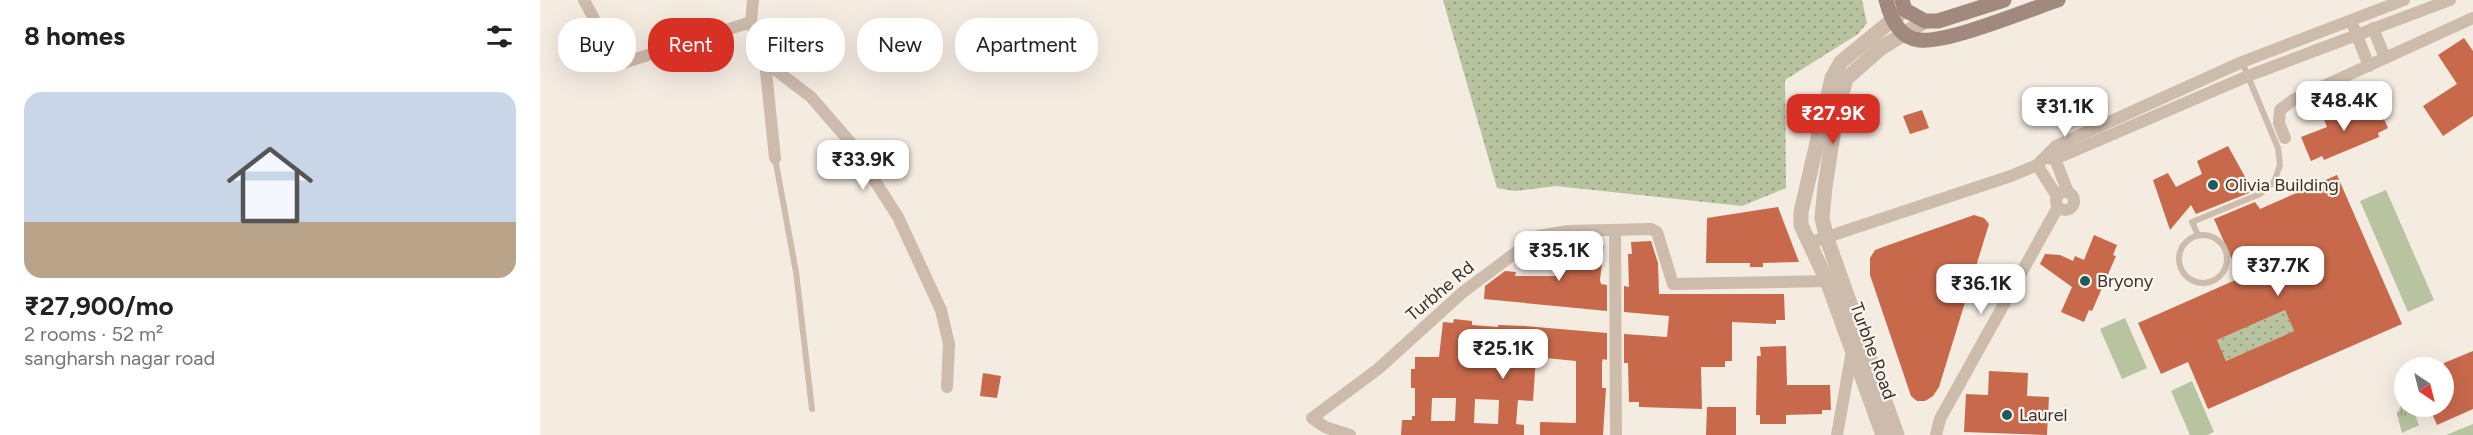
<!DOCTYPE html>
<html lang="en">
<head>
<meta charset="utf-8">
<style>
  :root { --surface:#fff; --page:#f2f2f2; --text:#222; --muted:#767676; --accent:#d93025 }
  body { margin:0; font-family:Figtree,sans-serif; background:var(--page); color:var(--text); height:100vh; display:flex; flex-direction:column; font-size:22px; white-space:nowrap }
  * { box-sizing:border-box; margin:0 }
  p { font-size:20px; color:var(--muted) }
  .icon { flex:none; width:33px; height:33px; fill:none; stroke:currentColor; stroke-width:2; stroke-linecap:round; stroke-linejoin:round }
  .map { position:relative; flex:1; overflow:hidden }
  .drawer { display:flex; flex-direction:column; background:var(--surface); width:540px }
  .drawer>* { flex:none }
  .hud { position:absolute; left:18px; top:18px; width:570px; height:54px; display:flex; gap:12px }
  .needle { width:39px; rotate:145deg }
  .buttons { position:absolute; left:1854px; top:357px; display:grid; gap:12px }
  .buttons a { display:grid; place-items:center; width:60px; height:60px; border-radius:50%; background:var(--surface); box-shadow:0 6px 24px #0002; font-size:30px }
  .price { position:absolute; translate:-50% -51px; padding:0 14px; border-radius:12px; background:#fff; color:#222; font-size:20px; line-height:39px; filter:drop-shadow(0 2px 3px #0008) }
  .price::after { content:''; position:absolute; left:50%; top:36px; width:18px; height:14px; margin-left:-9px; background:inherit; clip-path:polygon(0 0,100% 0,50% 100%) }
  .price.on { background:var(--accent); color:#fff }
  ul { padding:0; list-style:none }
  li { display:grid; align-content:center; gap:12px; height:318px; padding:0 24px }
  li span { display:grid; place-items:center; height:186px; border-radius:18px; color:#555 }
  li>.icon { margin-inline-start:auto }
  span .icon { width:108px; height:108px; fill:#fffc; stroke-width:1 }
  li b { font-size:26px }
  h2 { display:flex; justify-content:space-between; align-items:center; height:72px; padding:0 24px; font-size:26px }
  .tag { padding:0 21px; border-radius:24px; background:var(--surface); box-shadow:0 6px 24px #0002; font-size:21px; line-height:54px }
  .tag.on { background:var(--accent); color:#fff }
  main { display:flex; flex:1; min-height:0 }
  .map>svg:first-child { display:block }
  .grass { fill:url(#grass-dots) }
  .park { fill:url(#park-tufts) }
  .pitch { fill:#b8c4a0 }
  .building { fill:#c8694b; fill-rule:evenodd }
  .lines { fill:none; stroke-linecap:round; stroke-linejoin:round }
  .service { stroke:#cdbbac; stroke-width:6 }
  .minor { stroke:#cdbbac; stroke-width:12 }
  .tertiary { stroke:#cdbbac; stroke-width:15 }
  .secondary { stroke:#a18a7d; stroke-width:15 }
  .poi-dot { fill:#1f5a5e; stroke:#fbf5ee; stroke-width:2 }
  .labels { text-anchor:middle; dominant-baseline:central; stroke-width:4.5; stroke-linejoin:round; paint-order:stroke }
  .poi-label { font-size:18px; fill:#3b302b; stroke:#fbf5ee; text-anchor:start }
  .street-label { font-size:18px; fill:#3b302b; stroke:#fbf5ee }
</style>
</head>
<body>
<main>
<section class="drawer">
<h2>8 homes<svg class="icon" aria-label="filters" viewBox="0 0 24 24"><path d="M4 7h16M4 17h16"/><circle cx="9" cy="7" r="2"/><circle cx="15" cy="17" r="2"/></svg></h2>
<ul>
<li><span style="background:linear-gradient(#c9d6e8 70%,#b9a48a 0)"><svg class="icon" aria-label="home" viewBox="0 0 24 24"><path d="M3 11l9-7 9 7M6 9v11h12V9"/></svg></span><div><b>₹27,900/mo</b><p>2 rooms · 52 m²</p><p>sangharsh nagar road</p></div></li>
</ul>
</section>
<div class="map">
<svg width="1933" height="435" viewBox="0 0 1933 435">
  <defs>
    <pattern id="grass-dots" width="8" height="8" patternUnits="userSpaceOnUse" patternTransform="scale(1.5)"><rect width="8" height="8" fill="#b8c4a0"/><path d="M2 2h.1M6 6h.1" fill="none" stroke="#97a083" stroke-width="1.8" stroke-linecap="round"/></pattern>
    <pattern id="park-tufts" width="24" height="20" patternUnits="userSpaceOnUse" patternTransform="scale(1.5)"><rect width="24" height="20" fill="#b8c4a0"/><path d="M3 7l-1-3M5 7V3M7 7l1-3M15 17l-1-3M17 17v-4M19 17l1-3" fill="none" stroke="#97a083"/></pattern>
  </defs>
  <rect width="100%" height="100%" fill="#f4ebe1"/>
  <g class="grass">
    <polygon points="903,0 1322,0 1327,23 1318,34 1245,80 1246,188 1202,206 1016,186 975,191 957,188"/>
    <polygon points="1745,310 1754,331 1686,361 1677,340"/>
  </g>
  <g class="park">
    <polygon points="1864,399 1864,406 1872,407 1879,425 1862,433 1857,414"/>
    <polygon points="1933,424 1933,435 1906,435"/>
  </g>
  <g class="pitch">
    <polygon points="1846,190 1894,300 1868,312 1820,201"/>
    <polygon points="1585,318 1607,368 1582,379 1560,329"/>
    <polygon points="1652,381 1674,432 1667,435 1650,435 1631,391"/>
  </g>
  <g class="building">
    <polygon points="49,27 56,41 36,48 30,34"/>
    <polygon points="1924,38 1933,51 1933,116 1903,136 1883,106 1917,84 1898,55"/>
    <polygon points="1838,105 1848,128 1838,133 1839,137 1784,160 1782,156 1771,161 1761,137 1787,127 1783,117 1810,106 1814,115"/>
    <polygon points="1382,110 1389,128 1370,134 1363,116"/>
    <polygon points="1688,146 1709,184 1705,186 1709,193 1656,214 1651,205 1630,230 1613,180 1628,173 1636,187 1662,174 1657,161"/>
    <path d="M1797 175 1862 324 1668 409 1648 362 1621 374 1598 323 1700 278 1674 219 1715 202 1720 209ZM1745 310 1754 331 1686 361 1677 340Z"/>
    <polygon points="1238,207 1259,262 1223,263 1223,267 1210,267 1210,263 1166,263 1167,218"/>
    <polygon points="1434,215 1444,218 1449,224 1399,387 1393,396 1385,401 1377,401 1371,396 1330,275 1330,258 1335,250 1343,247"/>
    <polygon points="1554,235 1577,245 1573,255 1576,256 1552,311 1549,310 1544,322 1521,312 1532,287 1500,264 1505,254 1520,255 1533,261 1535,256 1544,260"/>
    <polygon points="1033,239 1052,241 1052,245 1064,246 1060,280 1061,284 1067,285 1067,311 944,299 945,286 965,271 976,272 975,276 1019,276 1023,242 1033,243"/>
    <polygon points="1111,241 1118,263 1119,294 1244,294 1245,320 1236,320 1236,324 1192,322 1192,361 1185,361 1185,367 1161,367 1162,409 1099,407 1099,402 1089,402 1088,363 1084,363 1084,334 1127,337 1129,316 1084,312 1084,286 1089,287 1088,254 1092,254 1091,242"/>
    <path d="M914 319 932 321V325L958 327V325L984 326 1067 333V360L1063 359 1062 362V388H1066L1063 435H1000V422L1036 423V361L996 357 993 401 978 400 976 424 984 425V435H861L862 420H872V416H875V388H871V369H875V357H899L903 322 913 323ZM892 398H916L915 421H891ZM935 399 959 400 958 424 934 423Z"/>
    <polygon points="1246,346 1247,385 1290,385 1291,410 1282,410 1282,414 1246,415 1246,424 1220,424 1220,415 1216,415 1217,356 1221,356 1220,347"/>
    <polygon points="1933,351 1933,409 1897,425 1890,409 1904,406 1904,363"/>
    <polygon points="1449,371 1488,373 1487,396 1509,397 1507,435 1424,432 1426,394 1448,395"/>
    <polygon points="443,373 461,376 457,398 440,396"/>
    <polygon points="1167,407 1196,407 1196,435 1166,435"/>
  </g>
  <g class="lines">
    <g class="service">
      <polyline points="235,158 256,272 272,409"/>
      <circle cx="1663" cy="259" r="24"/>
      <polyline points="1658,235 1652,222 1720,194 1734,182 1740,165 1738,148 1702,62"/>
    </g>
    <g class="minor">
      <polyline points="44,0 77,62 83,63 211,22"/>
      <polyline points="213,0 211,22 225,62 271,97 310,142 358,217 401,310 409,344 407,387"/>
      <polyline points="1814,28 1829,66"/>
      <polyline points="1833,28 1845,58"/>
      <polyline points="225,62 235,158"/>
      <polyline points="1745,138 1739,123 1740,110 1753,100 1933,18"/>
      <polyline points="1506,158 1515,159 1708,76 1910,0"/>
      <polyline points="1515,159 1528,192"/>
      <polyline points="1497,165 1517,196"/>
      <circle cx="1525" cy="201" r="9"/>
      <polyline points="1075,230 1076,435"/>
      <polyline points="1269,243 1471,176 1497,165 1516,146 1702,62 1864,0"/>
      <polyline points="810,435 785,427 772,418 838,369 923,292 998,236 1028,231 1111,229 1117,232 1133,284 1287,281"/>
      <polyline points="1297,435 1312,351"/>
      <polyline points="1396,435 1400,419 1518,207"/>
    </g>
    <g class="tertiary">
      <polyline points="1343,435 1287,281 1261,225 1261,212 1292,78 1301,62 1362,12"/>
      <polyline points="1357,435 1287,239 1282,218 1285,187 1296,115 1306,79 1341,48 1385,21"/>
    </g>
    <g class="secondary">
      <path d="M1346 0C1350 16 1359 38 1379 40 1406 44 1488 10 1518 0"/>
      <polyline points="1362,0 1365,10 1385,21 1398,21 1464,0"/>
    </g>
  </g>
  <g class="poi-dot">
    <circle cx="1673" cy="185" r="6"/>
    <circle cx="1545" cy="281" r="6"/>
    <circle cx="1467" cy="415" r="6"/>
  </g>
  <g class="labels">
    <g class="poi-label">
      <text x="1685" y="185">Olivia Building</text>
      <text x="1557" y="281">Bryony</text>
      <text x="1479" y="415">Laurel</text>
    </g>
    <g class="street-label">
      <text transform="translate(900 291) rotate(-40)">Turbhe Rd</text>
      <text transform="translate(1333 351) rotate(70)">Turbhe Road</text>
    </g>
  </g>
</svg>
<div class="buttons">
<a><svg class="needle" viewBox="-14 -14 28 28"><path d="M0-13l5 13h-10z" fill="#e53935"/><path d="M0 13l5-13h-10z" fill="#767676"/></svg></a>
</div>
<b class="price" style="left:1804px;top:132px">₹48.4K</b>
<b class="price" style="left:1525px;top:138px">₹31.1K</b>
<b class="price on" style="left:1293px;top:145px">₹27.9K</b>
<b class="price" style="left:323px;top:191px">₹33.9K</b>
<b class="price" style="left:1019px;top:282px">₹35.1K</b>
<b class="price" style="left:1738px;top:297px">₹37.7K</b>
<b class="price" style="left:1441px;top:315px">₹36.1K</b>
<b class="price" style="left:963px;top:380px">₹25.1K</b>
<div class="hud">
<a class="tag">Buy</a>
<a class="tag on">Rent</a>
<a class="tag">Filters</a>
<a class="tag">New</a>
<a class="tag">Apartment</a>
</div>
</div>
</main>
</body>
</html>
